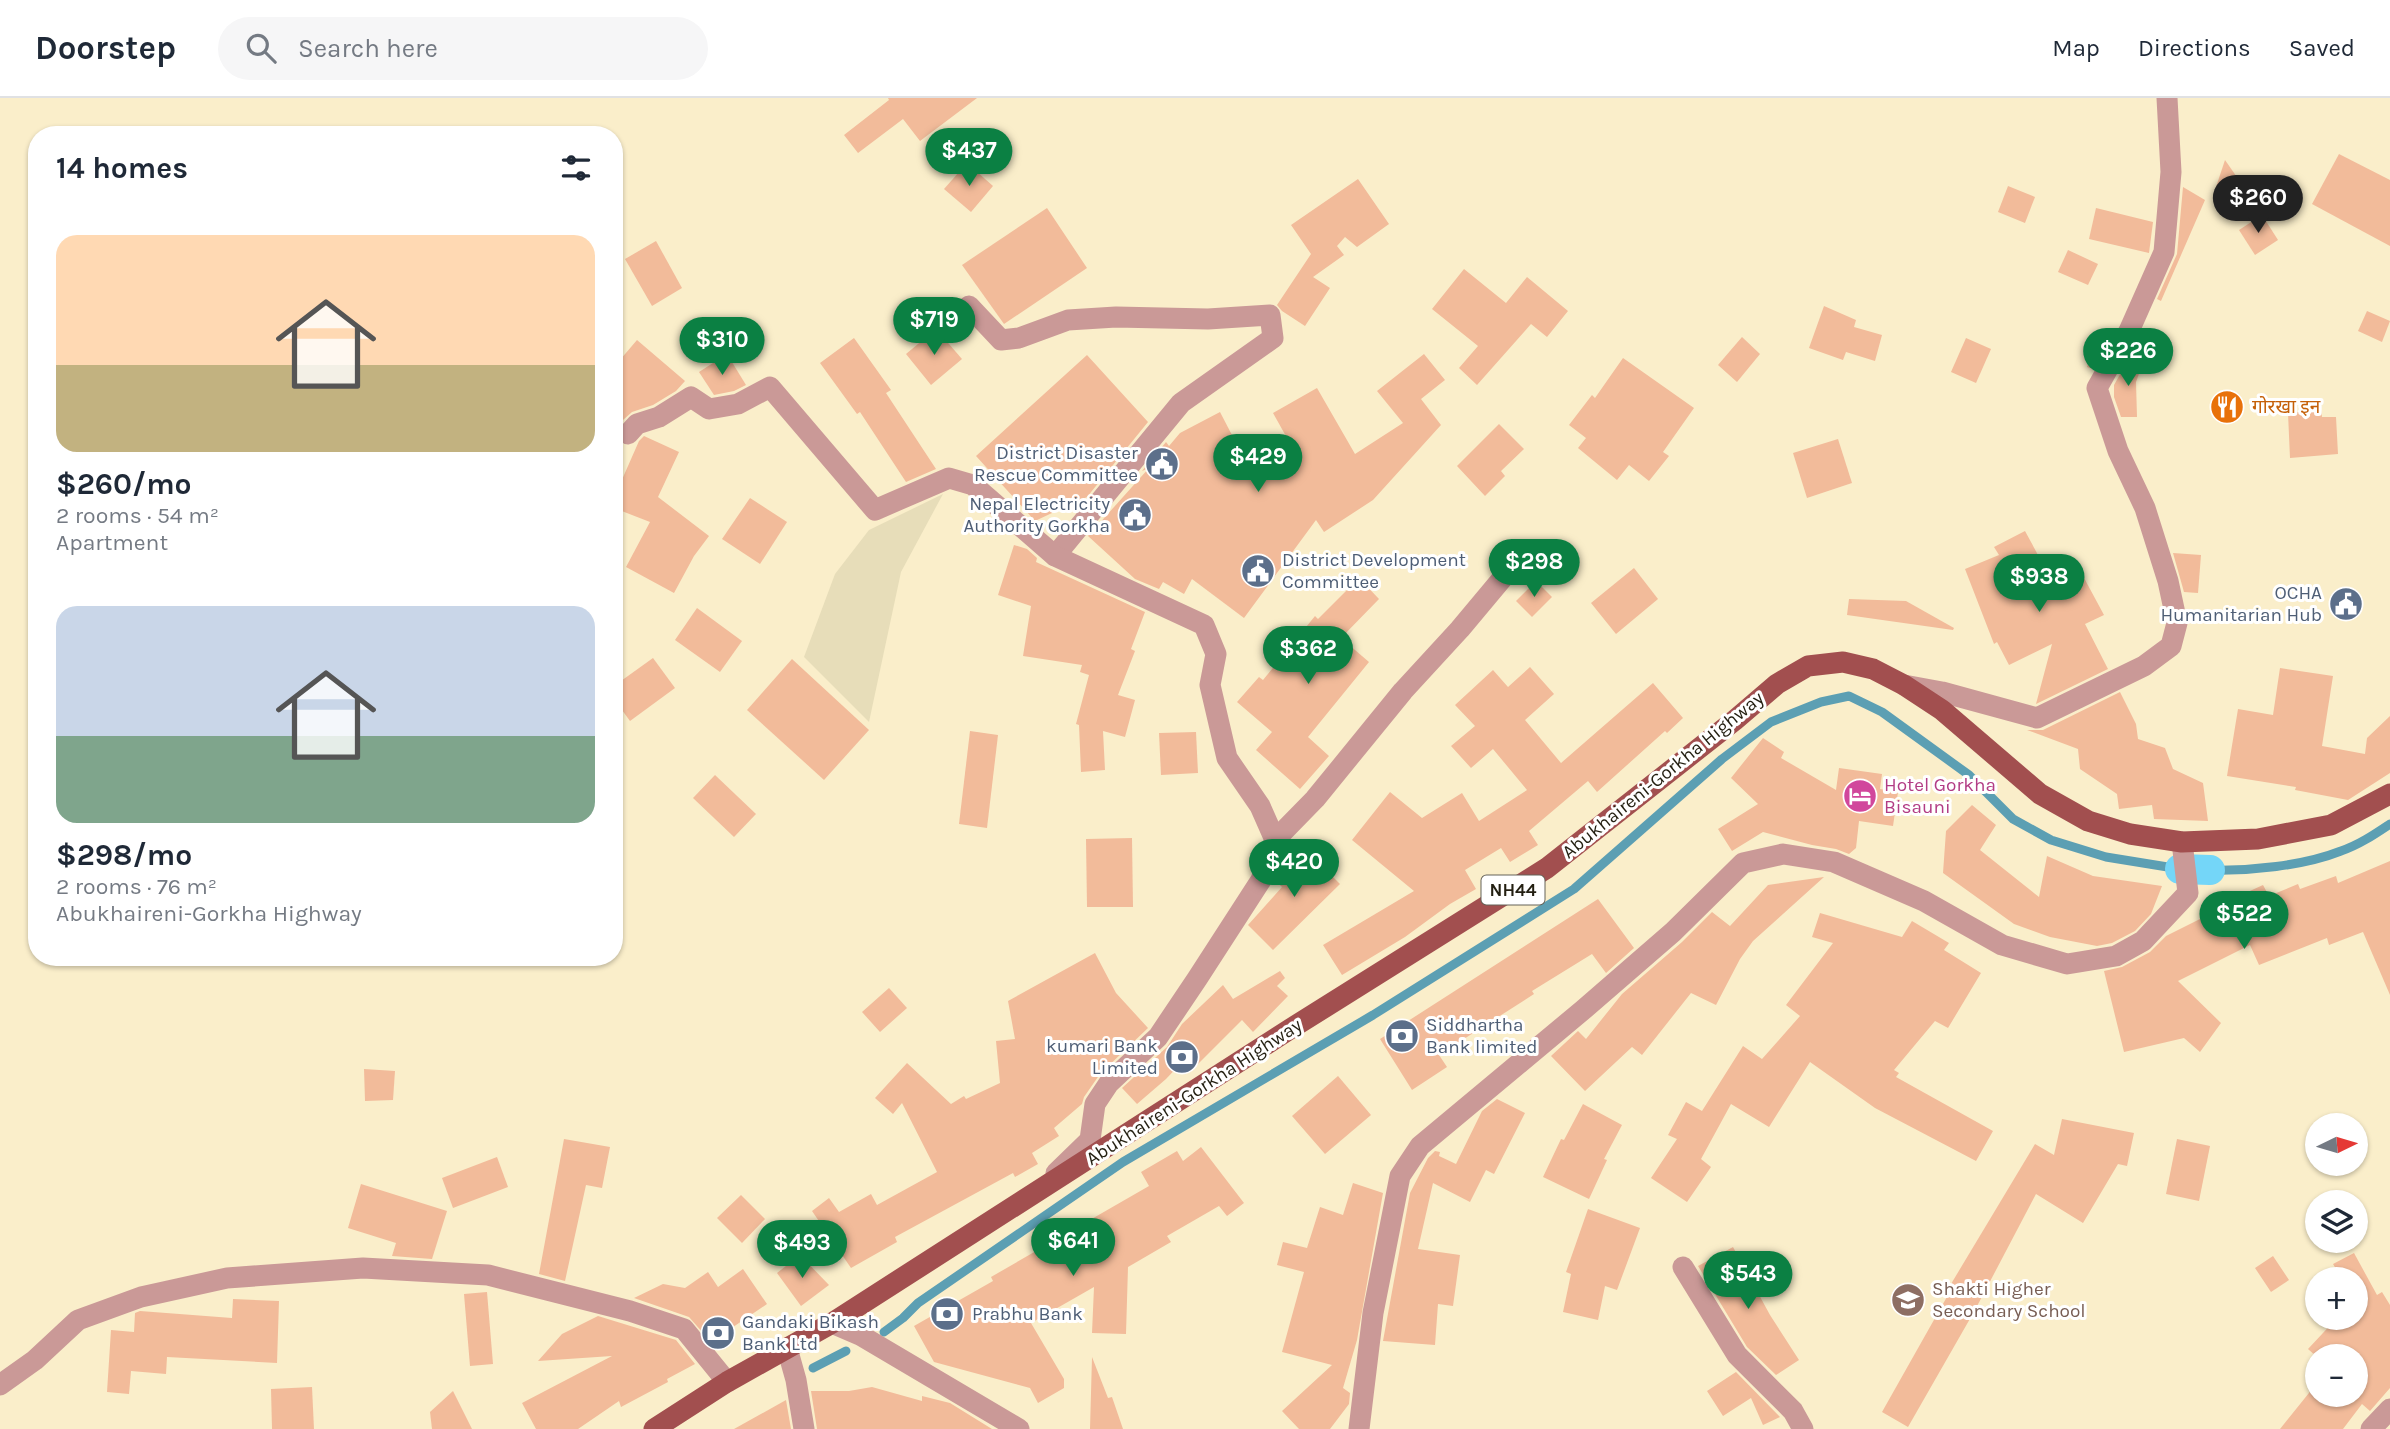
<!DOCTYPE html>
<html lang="en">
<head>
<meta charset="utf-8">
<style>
  :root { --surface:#fff; --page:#f6f6f7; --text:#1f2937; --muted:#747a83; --line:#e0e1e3; --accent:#0b8043 }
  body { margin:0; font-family:Karla,"Noto Sans Devanagari",sans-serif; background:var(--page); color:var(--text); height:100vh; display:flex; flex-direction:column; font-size:26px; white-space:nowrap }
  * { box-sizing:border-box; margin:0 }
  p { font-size:23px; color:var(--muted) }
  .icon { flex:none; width:38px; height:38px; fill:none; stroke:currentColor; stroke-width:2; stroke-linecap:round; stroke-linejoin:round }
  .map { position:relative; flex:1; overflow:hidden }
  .drawer { position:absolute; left:28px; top:28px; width:595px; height:840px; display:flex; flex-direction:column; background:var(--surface); border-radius:28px; box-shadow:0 2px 5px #0004 }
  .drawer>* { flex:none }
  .needle { width:46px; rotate:85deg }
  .tools { position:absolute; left:2305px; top:1015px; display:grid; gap:14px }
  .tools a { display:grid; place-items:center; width:63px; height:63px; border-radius:50%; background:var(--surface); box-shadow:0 2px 5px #0004; font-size:35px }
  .price { position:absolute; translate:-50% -60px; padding:0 16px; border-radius:24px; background:var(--accent); color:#fff; font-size:23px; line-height:46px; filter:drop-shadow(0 2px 4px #0008) }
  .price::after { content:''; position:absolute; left:50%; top:42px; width:21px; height:16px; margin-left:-10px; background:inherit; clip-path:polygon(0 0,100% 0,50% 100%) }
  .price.selected { background:#222; color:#fff }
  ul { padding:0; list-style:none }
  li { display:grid; align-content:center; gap:14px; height:371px; padding:0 28px }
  li span { display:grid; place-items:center; height:217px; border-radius:21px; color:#555 }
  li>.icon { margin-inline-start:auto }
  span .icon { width:126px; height:126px; fill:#fffc; stroke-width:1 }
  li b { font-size:30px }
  h2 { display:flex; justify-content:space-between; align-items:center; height:84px; padding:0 28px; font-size:30px }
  header { display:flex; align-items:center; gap:42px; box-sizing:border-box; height:98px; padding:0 35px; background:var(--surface); border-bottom:2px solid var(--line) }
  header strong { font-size:33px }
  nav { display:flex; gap:38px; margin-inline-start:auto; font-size:24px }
  .search { width:490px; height:63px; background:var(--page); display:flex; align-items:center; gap:18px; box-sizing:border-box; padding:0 24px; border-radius:38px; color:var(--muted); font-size:26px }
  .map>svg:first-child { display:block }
  .sand { fill:#e7ddb9 }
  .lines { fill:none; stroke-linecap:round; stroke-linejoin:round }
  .stream { stroke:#5c9fb3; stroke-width:9 }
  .canal { stroke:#74d6f8; stroke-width:30 }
  .building { fill:#f2bb9a }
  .minor { stroke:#ca9997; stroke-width:21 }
  .major { stroke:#a24f4f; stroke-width:21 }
  .labels { text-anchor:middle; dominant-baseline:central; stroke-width:6; stroke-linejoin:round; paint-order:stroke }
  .shield { fill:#fff; stroke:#656258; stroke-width:2 }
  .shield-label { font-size:18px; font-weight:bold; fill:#231f11 }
  .food-label { font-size:19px; fill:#c56008; stroke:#fff; text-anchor:start }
  .service-label { font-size:19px; fill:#4e5e75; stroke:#fff; text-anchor:end }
  .street-label { font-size:19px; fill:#231f11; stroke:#fff }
  .hotel-label { font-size:19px; fill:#b23c85; stroke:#fff; text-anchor:start }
  .education-label { font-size:19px; fill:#785e54; stroke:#fff; text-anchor:start }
</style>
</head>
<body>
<header>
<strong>Doorstep</strong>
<div class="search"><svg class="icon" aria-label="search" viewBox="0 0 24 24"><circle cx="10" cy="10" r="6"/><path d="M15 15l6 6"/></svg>Search here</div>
<nav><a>Map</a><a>Directions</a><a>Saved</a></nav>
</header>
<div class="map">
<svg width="2390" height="1331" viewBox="0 0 2390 1331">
  <rect width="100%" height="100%" fill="#faeeca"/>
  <polygon class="sand" points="943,396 901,474 869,624 804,559 835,476 869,432"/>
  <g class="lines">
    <g class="stream">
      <path d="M2210 772C2250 773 2303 768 2341 753 2359 747 2375 736 2390 726"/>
      <polyline points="884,1234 903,1220 918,1205 1123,1064 1373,917 1574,791 1722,661 1771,624 1821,604 1849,598 1882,614 1969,677 2013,721 2051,742 2106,759 2180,771"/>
      <polyline points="813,1270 846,1253"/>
    </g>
    <polyline class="canal" points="2180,771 2210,772"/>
  </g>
  <g class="building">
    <polygon points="888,0 977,0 920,43 903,21 858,55 844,37 889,2"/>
    <polygon points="2339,56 2390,82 2390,148 2312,106"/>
    <polygon points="2225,62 2241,85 2230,119 2214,95"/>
    <polygon points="967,65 993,88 971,114 944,91"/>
    <polygon points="1358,81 1389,126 1357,149 1345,139 1337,148 1344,157 1313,179 1330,190 1305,228 1282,213 1277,207 1311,156 1291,127"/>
    <polygon points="2008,88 2035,99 2025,125 1998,114"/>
    <polygon points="2183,89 2205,102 2161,203 2157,201 2177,156"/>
    <polygon points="1047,110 1087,170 1004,226 962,167"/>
    <polygon points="2096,110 2153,124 2149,155 2089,141"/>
    <polygon points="2262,117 2278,142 2255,157 2239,132"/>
    <polygon points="656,143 682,190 652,208 625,161"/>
    <polygon points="2068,152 2098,166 2088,187 2058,174"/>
    <polygon points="1464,171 1506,205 1527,179 1568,213 1547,239 1531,226 1477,287 1459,270 1478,248 1432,211"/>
    <polygon points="1824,208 1856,222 1854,229 1882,237 1875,263 1846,254 1843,262 1809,250"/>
    <polygon points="2367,213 2390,223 2382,244 2358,233"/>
    <polygon points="936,231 962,261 931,287 906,256"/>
    <polygon points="1742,239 1760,256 1737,284 1718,267"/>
    <polygon points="854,240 891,292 886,295 936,371 906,384 860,314 857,316 820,265"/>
    <polygon points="1966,240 1991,251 1976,285 1951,274"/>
    <polygon points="637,242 685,283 676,293 653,307 632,314 623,322 614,314 614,269"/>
    <polygon points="2097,243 2106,247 2093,271 2087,269"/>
    <polygon points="727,256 746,287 734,293 714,297 699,274"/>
    <polygon points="1424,256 1445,282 1421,301 1441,327 1373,402 1324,434 1316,422 1244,520 1192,481 1184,496 1163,484 1159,491 1135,481 1088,438 1149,370 1142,373 1166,344 1169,348 1180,335 1220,314 1246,364 1287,340 1273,315 1317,290 1355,356 1403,325 1377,293"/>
    <polygon points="1087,257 1148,324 1087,399 1059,412 1054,408 1052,415 1035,423 976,358"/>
    <polygon points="2131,257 2144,262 2136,284 2137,319 2121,319 2114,299 2114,287"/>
    <polygon points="1623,260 1694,310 1663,354 1669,358 1649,383 1629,367 1617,382 1578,350 1586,340 1569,327 1592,297 1595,300"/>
    <polygon points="2321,312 2322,319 2336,319 2338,356 2290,360 2288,315"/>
    <polygon points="1499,326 1524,351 1501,373 1505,378 1485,398 1457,368"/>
    <polygon points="644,338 679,354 658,399 709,438 694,458 674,495 626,469 650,424 614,410 617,393 639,343"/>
    <polygon points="1838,341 1852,385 1807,400 1793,355"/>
    <polygon points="750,400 787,424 760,466 722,441"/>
    <polygon points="2025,433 2050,479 2076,465 2104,517 2085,526 2108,571 2036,606 2052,546 2009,567 1997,544 1994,546 1965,471 1999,457 1994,449"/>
    <polygon points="1014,447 1027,451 1037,460 1036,464 1145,514 1131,551 1135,553 1118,597 1135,602 1125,639 1103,633 1105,672 1081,674 1079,627 1076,626 1089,577 1080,574 1082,567 1023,558 1031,508 998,497"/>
    <polygon points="2173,455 2201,457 2198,495 2184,494"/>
    <polygon points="1634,470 1658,501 1616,536 1591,505"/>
    <polygon points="1359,480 1379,501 1341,540 1369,564 1308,639 1329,658 1300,691 1256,652 1272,634 1237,604 1259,579 1263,582 1315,518 1318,521"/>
    <polygon points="1536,483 1552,499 1532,519 1516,503"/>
    <polygon points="1849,501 1906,503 1954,530 1953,532 1847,517"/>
    <polygon points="697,510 742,543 720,574 675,542"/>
    <polygon points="653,560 675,590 630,623 614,601 614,588"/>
    <polygon points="792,561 869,632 824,682 747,612"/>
    <polygon points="1530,569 1554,596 1525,622 1561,665 1653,585 1683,620 1667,635 1665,633 1597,694 1588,683 1529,733 1538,747 1510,764 1501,750 1465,772 1476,791 1450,806 1405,839 1342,877 1323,847 1414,793 1352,742 1390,694 1422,720 1462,695 1479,723 1527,692 1493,651 1471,670 1451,648 1475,628 1455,607 1493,572 1508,589"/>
    <polygon points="2280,570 2333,578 2322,648 2365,656 2367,640 2390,618 2390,675 2348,702 2295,692 2296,689 2227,678 2238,611 2273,617"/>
    <polygon points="2120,594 2136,626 2138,641 2165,650 2173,671 2203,685 2208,723 2154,721 2152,707 2119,711 2117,696 2080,671 2078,651 2027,632 2043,632"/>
    <polygon points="970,633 998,637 987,730 959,726"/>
    <polygon points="1196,634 1198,675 1161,677 1159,635"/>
    <polygon points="1763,640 1784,654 1781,660 1836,692 1839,670 1882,676 1880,691 1898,694 1893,728 1859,723 1856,750 1849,756 1836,751 1812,747 1763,734 1732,753 1718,731 1758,706 1731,680"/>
    <polygon points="715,677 756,716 734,739 693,700"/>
    <polygon points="1972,707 1996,727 1980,752 2039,799 2047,758 2093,778 2162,788 2151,816 2135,833 2112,845 2097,848 2050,839 2014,826 1943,775 1946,733"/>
    <polygon points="1132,740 1133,809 1087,809 1086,741"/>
    <polygon points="1303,749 1340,786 1273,852 1248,827 1282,789 1277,784 1292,771 1287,765"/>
    <polygon points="2390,763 2390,897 2363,834 2329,847 2327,840 2259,867 2250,847 2178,883 2221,925 2200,954 2184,940 2124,954 2104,873 2122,869 2150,854 2166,838 2232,805 2230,802 2263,787 2269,798 2298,786 2300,791 2336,778 2338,785"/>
    <polygon points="1824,779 1753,843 1740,861 1716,907 1691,895 1642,957 1632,949 1585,993 1551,958 1578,933 1586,941 1622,896 1682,844 1712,814 1730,828 1768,787"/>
    <polygon points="1598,801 1634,850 1606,875 1592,856 1532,893 1534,896 1439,957 1447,969 1412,992 1380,941"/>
    <polygon points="1820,815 1902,839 1912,823 1949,845 1944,852 1981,875 1948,930 1935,923 1894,972 1899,975 1896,979 1993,1033 1976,1063 1875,1010 1810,964 1769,1029 1731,1006 1701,1061 1711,1069 1687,1104 1651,1080 1677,1041 1668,1037 1686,1004 1702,1013 1743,948 1762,961 1800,918 1786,907 1833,845 1812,839"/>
    <polygon points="1095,855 1116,895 1148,930 1100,976 1084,999 1082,1006 1054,1030 1059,1038 1032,1055 1038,1066 1015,1079 1013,1075 895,1139 897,1144 851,1170 812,1113 829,1100 839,1114 871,1096 877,1107 937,1074 902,1005 893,1016 875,1000 907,965 951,1006 964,998 966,1001 1000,985 996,943 1015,941 1008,903"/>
    <polygon points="1280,873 1285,880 1277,888 1288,898 1253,934 1242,922 1194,970 1185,961 1166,981 1137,1006 1122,990 1167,949 1182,926 1223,887 1233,901"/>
    <polygon points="889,890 907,910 880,934 862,914"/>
    <polygon points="364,971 395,973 393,1002 365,1003"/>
    <polygon points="1338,978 1371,1017 1325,1056 1292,1018"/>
    <polygon points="1497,1001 1525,1015 1494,1076 1486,1072 1470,1104 1433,1085 1418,1151 1460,1157 1453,1208 1438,1206 1435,1247 1383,1243 1410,1095 1428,1060 1435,1053 1440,1054 1439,1058 1456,1066 1482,1013"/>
    <polygon points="1583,1006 1622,1027 1604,1061 1607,1062 1589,1101 1543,1079 1561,1041 1564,1042"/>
    <polygon points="2062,1021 2134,1035 2127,1068 2118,1066 2083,1125 2036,1096 1975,1212 1908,1329 1882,1314 1948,1197 1945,1196 2035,1046 2054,1057"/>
    <polygon points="564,1041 610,1049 602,1090 586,1087 565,1183 539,1176"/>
    <polygon points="2177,1041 2210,1048 2199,1103 2166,1096"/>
    <polygon points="1201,1049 1244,1105 1227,1118 1219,1108 1167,1138 1171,1144 1128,1169 1126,1236 1092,1235 1094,1189 1031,1225 1064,1281 1064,1290 1038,1305 1030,1290 934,1264 914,1228 993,1183 991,1179 1149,1088 1141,1074 1177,1053 1183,1063"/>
    <polygon points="497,1059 508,1089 453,1110 442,1080"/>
    <polygon points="1353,1085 1383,1095 1357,1242 1343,1290 1350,1295 1349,1306 1330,1331 1299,1331 1282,1313 1332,1267 1282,1254 1304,1174 1277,1167 1283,1144 1307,1150 1320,1109 1343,1117"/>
    <polygon points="361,1086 447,1113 432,1161 392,1158 396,1145 348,1130"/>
    <polygon points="741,1097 765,1121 742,1145 717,1120"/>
    <polygon points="1588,1111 1640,1130 1617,1192 1605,1188 1598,1222 1563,1214 1571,1176 1566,1174"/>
    <polygon points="1733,1149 1770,1217 1799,1262 1776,1277 1747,1249 1698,1168"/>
    <polygon points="2354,1155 2377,1197 2382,1194 2390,1207 2390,1290 2370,1313 2362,1306 2343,1331 2280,1331 2317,1285 2317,1297 2356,1297 2356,1258 2317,1259 2308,1251 2337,1220 2356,1220 2356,1181 2342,1181 2333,1166"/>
    <polygon points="800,1157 829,1187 801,1208 777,1175"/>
    <polygon points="2273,1158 2289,1182 2271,1194 2255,1170"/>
    <polygon points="743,1171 767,1206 711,1244 689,1219 634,1200 663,1186 685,1190 708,1174 718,1189"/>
    <polygon points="487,1194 493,1266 470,1268 464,1196"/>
    <polygon points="233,1201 279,1203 277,1265 167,1259 166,1276 131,1273 129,1296 107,1294 111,1232 134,1234 135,1215 140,1213 232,1220"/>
    <polygon points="598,1218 676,1242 695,1266 667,1281 668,1284 621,1309 619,1303 578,1331 536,1331 522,1305 612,1258 538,1263 562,1236"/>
    <polygon points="1092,1259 1108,1300 1112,1299 1123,1331 1090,1331"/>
    <polygon points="1736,1274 1780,1319 1763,1327 1751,1300 1723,1318 1707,1293"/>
    <polygon points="312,1289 314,1331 272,1331 271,1291"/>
    <polygon points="872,1289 922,1303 922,1298 950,1305 992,1331 817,1331 811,1293 849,1293"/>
    <polygon points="453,1293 472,1331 432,1331 430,1314"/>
    <polygon points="786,1302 791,1331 734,1331"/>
  </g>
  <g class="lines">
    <g class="minor">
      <polyline points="969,208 1001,242 1019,240 1068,222 1116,219 1208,221 1270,217 1273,240 1181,305 1055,458"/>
      <polyline points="628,336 637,326 659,319 691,299 709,311 738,306 770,289 875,412 949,380 973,387 1055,458 1204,527 1216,556 1210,587 1227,660 1260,708 1275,742 1261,782 1197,881 1158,939 1109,985 1095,1006 1090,1042 1056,1075"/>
      <polyline points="1904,587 1942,594 2037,620 2144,568 2171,548 2177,525 2168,483 2145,410 2118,353 2097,290 2129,233 2164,154 2171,74 2167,0"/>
      <polyline points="1275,742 1315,701 1403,593 1460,531 1511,470 1525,459"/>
      <polyline points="1683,1169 1737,1257 1793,1313 1803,1331"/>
      <polyline points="832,1225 860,1237 1019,1331"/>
      <polyline points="787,1250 796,1282 804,1331"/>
      <polyline points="0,1287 35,1262 78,1222 141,1199 227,1180 363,1170 488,1177 630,1213 684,1231 727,1284"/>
      <polyline points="1359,1331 1373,1215 1400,1078 1420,1048 1583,912 1673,834 1743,765 1783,756 1834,764 1924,803 2002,847 2067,866 2116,858 2143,843 2188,795 2182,744"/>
      <polyline points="2371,1331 2390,1311"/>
    </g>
    <polyline class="major" points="654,1331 727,1284 832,1225 1287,933 1547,770 1735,622 1777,586 1808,568 1843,564 1873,571 1904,587 1942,612 2040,696 2088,723 2130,736 2182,744 2258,741 2331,727 2390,696"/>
  </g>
  <defs>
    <g id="restaurant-disc" transform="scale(1.75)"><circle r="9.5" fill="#e8710a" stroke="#fff"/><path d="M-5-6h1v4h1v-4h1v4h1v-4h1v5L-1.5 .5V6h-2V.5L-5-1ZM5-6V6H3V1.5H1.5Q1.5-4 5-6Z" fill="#fff"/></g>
    <g id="civic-disc" transform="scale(1.75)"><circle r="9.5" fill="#5c6f8a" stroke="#fff"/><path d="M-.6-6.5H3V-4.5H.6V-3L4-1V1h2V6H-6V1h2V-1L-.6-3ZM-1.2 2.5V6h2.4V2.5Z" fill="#fff"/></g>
    <g id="hotel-disc" transform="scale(1.75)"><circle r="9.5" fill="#d1479c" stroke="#fff"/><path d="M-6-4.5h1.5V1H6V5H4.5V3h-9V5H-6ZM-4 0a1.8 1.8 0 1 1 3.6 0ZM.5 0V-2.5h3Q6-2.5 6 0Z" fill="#fff"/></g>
    <g id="bank-disc" transform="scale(1.75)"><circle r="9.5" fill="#5c6f8a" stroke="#fff"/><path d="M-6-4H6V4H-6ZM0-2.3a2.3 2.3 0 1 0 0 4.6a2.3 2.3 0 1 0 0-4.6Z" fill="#fff"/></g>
    <g id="school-disc" transform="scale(1.75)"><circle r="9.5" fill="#8d6e63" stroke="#fff"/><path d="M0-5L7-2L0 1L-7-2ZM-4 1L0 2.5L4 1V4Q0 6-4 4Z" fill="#fff"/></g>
  </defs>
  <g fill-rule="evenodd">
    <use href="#restaurant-disc" x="2227" y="309"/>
    <use href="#civic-disc" x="1162" y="366"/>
    <use href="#civic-disc" x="1135" y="417"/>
    <use href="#civic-disc" x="1258" y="473"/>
    <use href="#civic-disc" x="2346" y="506"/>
    <use href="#hotel-disc" x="1860" y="698"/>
    <use href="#bank-disc" x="1402" y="938"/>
    <use href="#bank-disc" x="1182" y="959"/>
    <use href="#school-disc" x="1908" y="1202"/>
    <use href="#bank-disc" x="947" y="1216"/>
    <use href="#bank-disc" x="718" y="1235"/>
  </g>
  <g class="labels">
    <rect class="shield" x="1481.5" y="777.5" width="63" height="29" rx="5"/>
    <g class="shield-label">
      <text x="1513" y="792">NH44</text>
    </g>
    <g class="food-label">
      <text x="2252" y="309">गोरखा इन</text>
    </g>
    <g class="service-label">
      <text x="1138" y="355">District Disaster<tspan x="1138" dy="22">Rescue Committee</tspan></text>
      <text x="1110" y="406">Nepal Electricity<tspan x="1110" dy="22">Authority Gorkha</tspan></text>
      <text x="1282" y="462" text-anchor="start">District Development<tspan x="1282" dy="22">Committee</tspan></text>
      <text x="2322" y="495">OCHA<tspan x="2322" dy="22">Humanitarian Hub</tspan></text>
      <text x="1426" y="927" text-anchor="start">Siddhartha<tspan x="1426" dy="22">Bank limited</tspan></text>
      <text x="1158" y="948">kumari Bank<tspan x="1158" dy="22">Limited</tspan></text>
      <text x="972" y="1216" text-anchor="start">Prabhu Bank</text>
      <text x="742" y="1224" text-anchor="start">Gandaki Bikash<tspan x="742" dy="22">Bank Ltd</tspan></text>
    </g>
    <g class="street-label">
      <text transform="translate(1663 677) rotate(-39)">Abukhaireni-Gorkha Highway</text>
      <text transform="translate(1194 994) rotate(-33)">Abukhaireni-Gorkha Highway</text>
    </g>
    <g class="hotel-label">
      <text x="1884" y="687">Hotel Gorkha<tspan x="1884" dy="22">Bisauni</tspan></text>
    </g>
    <g class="education-label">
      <text x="1932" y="1191">Shakti Higher<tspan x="1932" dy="22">Secondary School</tspan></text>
    </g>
  </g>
</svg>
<div class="tools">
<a><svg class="needle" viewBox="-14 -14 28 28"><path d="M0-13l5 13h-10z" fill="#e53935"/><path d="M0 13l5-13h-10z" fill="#747a83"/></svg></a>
<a><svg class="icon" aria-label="layers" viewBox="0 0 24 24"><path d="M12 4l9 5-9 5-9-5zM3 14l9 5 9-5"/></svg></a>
<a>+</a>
<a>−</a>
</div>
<b class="price" style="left:969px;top:90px">$437</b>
<b class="price selected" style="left:2258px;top:137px">$260</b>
<b class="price" style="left:934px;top:259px">$719</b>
<b class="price" style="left:722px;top:279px">$310</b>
<b class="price" style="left:2128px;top:290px">$226</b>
<b class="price" style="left:1258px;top:396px">$429</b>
<b class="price" style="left:1534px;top:501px">$298</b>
<b class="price" style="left:2039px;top:516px">$938</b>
<b class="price" style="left:1308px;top:588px">$362</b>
<b class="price" style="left:1294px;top:801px">$420</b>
<b class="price" style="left:2244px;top:853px">$522</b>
<b class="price" style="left:1073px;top:1180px">$641</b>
<b class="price" style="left:802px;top:1182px">$493</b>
<b class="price" style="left:1748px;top:1213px">$543</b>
<section class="drawer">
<h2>14 homes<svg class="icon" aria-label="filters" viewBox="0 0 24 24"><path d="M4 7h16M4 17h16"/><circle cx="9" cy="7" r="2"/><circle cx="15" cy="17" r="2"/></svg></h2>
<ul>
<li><span style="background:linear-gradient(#ffd9b3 60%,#c2b280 0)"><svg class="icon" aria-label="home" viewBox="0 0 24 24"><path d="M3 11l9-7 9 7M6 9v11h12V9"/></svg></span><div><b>$260/mo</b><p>2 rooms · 54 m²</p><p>Apartment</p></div></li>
<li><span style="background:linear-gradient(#c9d6e8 60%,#7fa58c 0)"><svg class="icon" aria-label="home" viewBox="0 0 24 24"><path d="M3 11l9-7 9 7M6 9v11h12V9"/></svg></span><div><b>$298/mo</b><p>2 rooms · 76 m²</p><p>Abukhaireni-Gorkha Highway</p></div></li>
</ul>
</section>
</div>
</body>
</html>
